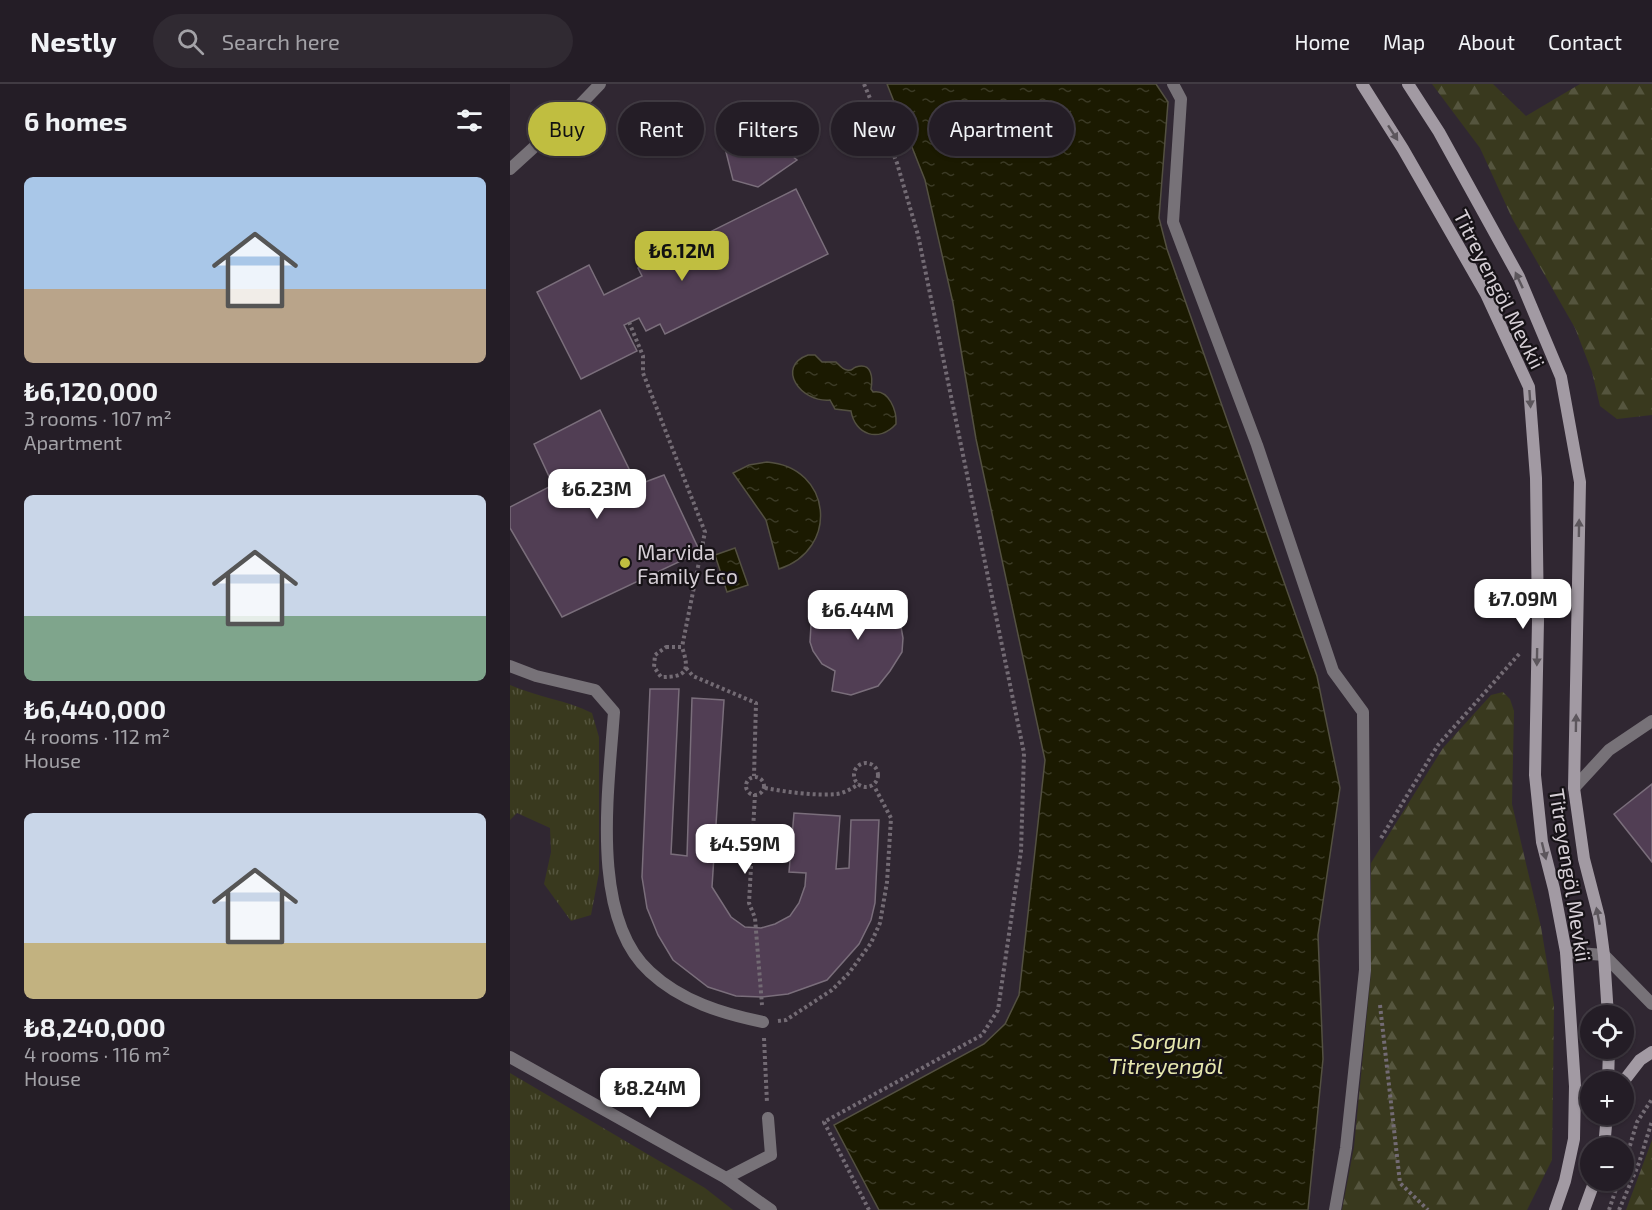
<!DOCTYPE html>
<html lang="en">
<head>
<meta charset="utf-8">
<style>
  :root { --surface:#241d26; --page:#302a32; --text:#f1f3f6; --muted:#a3a2a7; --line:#413b43; --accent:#c0be40 }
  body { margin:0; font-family:"Exo 2",sans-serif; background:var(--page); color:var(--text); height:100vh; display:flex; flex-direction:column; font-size:22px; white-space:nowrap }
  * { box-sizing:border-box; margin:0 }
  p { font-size:20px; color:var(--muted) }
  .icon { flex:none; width:33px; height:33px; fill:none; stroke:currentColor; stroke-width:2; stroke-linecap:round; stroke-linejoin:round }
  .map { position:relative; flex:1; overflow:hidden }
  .sheet { display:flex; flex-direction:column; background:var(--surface); width:510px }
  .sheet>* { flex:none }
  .top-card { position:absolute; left:18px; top:18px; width:570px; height:54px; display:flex; gap:12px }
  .controls { position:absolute; left:1070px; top:921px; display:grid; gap:12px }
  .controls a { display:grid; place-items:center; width:54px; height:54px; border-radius:50%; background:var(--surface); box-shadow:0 2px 4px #0004,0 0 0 2px var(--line); font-size:30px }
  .price { position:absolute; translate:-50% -51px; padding:0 14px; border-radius:12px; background:#fff; color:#222; font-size:20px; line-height:39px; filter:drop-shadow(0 2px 3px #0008) }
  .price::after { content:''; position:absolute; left:50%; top:36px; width:18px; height:14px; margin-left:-9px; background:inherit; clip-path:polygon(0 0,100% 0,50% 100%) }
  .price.active { background:var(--accent); color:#111 }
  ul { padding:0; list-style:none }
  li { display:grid; align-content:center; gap:12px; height:318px; padding:0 24px }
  li span { display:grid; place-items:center; height:186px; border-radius:9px; color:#555 }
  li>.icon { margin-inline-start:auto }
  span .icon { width:108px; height:108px; fill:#fffc; stroke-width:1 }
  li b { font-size:26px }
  h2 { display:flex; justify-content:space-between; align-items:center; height:72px; padding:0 24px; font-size:26px }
  .tag { padding:0 21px; border-radius:27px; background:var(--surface); box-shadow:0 2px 4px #0004,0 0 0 2px var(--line); font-size:21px; line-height:54px }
  .tag.active { background:var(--accent); color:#111 }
  header { display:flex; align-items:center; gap:36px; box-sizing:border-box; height:84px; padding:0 30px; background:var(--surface); border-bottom:2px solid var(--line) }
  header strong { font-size:28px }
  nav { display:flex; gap:33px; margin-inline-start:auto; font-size:21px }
  .search { width:420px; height:54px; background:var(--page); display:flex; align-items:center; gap:15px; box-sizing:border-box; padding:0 21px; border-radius:33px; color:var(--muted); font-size:22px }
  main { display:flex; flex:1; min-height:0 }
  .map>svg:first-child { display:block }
  .grass { fill:url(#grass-tufts) }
  .forest { fill:url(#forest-firs) }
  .water { fill:url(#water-ripples); stroke:#535041; stroke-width:1.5 }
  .building { fill:#513e54; stroke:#7a6e7b; stroke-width:1.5 }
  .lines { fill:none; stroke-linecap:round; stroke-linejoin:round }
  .path { stroke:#736b74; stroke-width:4; stroke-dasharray:3 3; stroke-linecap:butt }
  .lane { stroke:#777278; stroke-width:12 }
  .street { stroke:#777278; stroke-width:12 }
  .secondary { stroke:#a29aa3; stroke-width:12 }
  .oneway { fill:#5c565c }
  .poi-dot { fill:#c0be40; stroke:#161216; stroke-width:2 }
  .labels { text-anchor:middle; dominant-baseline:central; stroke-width:4.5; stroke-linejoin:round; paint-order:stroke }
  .street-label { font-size:21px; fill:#d6cfd6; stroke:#161216 }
  .poi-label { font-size:21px; fill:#d6cfd6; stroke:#161216; text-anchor:start }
  .water-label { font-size:22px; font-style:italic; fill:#e7e8ae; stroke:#161216 }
</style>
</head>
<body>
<header>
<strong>Nestly</strong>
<div class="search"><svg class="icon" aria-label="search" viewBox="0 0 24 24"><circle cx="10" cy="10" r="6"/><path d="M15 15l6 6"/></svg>Search here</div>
<nav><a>Home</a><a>Map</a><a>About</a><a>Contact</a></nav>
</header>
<main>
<section class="sheet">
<h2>6 homes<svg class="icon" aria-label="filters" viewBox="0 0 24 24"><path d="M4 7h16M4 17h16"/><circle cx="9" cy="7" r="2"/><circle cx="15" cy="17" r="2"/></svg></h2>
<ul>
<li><span style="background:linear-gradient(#a9c7e8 60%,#b9a48a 0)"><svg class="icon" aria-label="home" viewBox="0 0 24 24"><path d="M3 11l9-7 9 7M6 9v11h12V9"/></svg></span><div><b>₺6,120,000</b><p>3 rooms · 107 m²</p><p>Apartment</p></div></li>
<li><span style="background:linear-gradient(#c9d6e8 65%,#7fa58c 0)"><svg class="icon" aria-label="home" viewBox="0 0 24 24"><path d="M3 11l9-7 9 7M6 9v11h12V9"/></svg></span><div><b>₺6,440,000</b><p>4 rooms · 112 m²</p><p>House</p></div></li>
<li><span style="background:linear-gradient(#c9d6e8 70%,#c2b280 0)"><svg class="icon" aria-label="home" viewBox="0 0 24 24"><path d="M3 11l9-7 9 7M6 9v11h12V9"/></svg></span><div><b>₺8,240,000</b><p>4 rooms · 116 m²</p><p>House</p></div></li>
</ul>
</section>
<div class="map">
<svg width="1142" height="1126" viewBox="0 0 1142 1126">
  <defs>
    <pattern id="grass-tufts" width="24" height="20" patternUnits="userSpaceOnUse" patternTransform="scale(1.5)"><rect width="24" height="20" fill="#39391e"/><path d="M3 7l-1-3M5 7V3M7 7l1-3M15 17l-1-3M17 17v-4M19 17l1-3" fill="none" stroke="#55553e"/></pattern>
    <pattern id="forest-firs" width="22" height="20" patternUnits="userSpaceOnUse" patternTransform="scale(1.5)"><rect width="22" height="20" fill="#39391e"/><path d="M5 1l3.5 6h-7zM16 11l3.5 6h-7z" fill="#55553e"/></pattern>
    <pattern id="water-ripples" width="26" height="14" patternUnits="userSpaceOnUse" patternTransform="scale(1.5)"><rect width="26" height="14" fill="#1b1a01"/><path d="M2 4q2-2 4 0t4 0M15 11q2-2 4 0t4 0" fill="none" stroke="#3b3a25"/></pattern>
  </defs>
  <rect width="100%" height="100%" fill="#302732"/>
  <g class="grass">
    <path d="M0 601C27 613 56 616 82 629L89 653V789L81 831 61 837 34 800 41 768 40 744 7 729 0 736Z"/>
    <polygon points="0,989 195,1104 223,1126 0,1126"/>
  </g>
  <g class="forest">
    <polygon points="922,0 983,0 1016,32 1070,0 1142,0 1142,331 1107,335 1090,322 1082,288 1065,244 1002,134 970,64"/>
    <polygon points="993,608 1000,615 1004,627 1002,720 1031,843 1044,921 1042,1076 1017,1126 832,1126 844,1063 861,889 861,779 933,664 981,611"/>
    <polygon points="1142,1056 1142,1126 1116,1126"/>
  </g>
  <g class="water">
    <polygon points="377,0 646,0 658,18 649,134 657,165 807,592 830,704 808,851 813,975 798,1126 369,1126 324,1041 474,960 495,940 509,911 535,676 466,355 443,219 415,96"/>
    <path d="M298 271H305L312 278H326C329 281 333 286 337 286 343 287 341 285 346 283 362 278 363 294 361 305L363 308C379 305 387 327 386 340 369 359 345 351 341 327L325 325 320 316C291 319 265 283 298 271Z"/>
    <path d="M257 378C322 383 330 465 269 485L256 436 223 389 239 381Z"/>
    <polygon points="225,464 238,501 217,508 205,471"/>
  </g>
  <g class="building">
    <polygon points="212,52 227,52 262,61 278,69 287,76 248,103 223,96"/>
    <polygon points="286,105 318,170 155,250 150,240 136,247 129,234 114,241 127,267 71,295 27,208 79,181 94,211 132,192 128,184"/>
    <polygon points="90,326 127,401 154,391 190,468 52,533 0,444 0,423 43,401 24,360"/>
    <polygon points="381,508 397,532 390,537 393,554 392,568 380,587 368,602 341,611 322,607 325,587 312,580 303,567 300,558 301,541 308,526 322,513 345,513 367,521"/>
    <polygon points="140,605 169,605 161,770 177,772 182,614 214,616 202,803 221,833 235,843 251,844 265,840 280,832 289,819 295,802 296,789 279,788 284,729 330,732 326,785 339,784 341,736 369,736 365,819 361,836 349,860 317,896 278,910 252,913 226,912 198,903 163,876 148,851 137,824 132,793"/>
    <polygon points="1142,700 1142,778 1104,730"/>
  </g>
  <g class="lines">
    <g class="path">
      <polyline points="354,0 387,79 408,151 514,669 511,767 488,926 472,951 314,1038 359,1126"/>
      <polyline points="119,238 133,272 133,289 195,448 172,563"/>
      <path d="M156 563H172C180 587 177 593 151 593L144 583 145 571Z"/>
      <polyline points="176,584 183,592 246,619 244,692"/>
      <circle cx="356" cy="691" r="12"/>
      <circle cx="245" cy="702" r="9"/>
      <path d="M255 704C277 708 305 712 327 710 335 709 342 704 349 700"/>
      <polyline points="245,710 239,819 245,834 252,921"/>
      <polyline points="871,754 928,661 1010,569"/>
      <polyline points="870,921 890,1099 918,1126"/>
      <polyline points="268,937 276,936 322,906 339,889 361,859 370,839 377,798 381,734 364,702"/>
      <polyline points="254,954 257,1019"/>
      <polyline points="1113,1085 1127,1038 1142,1015"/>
      <polyline points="1099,1126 1109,1096"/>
      <polyline points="1109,1126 1129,1079 1142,1037"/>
    </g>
    <g class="lane">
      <path d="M0 582 26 592 85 606 104 628C99 703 79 833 140 888 171 917 213 930 253 938"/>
      <polyline points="1064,704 1099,666 1142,637"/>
      <polyline points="216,1094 261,1071 258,1034"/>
    </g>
    <g class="street">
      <polyline points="663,0 671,15 663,138 747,361 823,587 853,628 855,886 836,1064 825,1126"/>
      <polyline points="0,85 68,23 90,0"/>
      <polyline points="1056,868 1094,871 1142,920"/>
      <polyline points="0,973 216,1094 261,1126"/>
    </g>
    <g class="secondary">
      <polyline points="852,0 893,65 976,210 1019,303 1026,394 1028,536 1025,691 1032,758 1044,805 1056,868 1065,1002 1064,1055 1055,1097 1045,1126"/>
      <polyline points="898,0 929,48 1009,193 1051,293 1070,398 1064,704 1074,775 1089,833 1094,871 1098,932"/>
      <polyline points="1098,998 1099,964"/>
      <polyline points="1113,998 1130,976 1142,968"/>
      <polyline points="1094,1064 1097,1030"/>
      <polyline points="1074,1126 1085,1096"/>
    </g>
  </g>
  <defs><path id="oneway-solid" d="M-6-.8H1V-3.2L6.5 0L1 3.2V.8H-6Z" transform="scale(1.5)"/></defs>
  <g class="oneway">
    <use href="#oneway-solid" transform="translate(883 49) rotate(57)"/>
    <use href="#oneway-solid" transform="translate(1009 196) rotate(-115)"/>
    <use href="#oneway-solid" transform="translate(1020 315) rotate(86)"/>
    <use href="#oneway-solid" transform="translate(1069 444) rotate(-89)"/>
    <use href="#oneway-solid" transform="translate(1027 573) rotate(91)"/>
    <use href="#oneway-solid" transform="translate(1066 639) rotate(-89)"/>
    <use href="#oneway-solid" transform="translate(1034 767) rotate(76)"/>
    <use href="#oneway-solid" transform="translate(1088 832) rotate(-101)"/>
  </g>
  <circle class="poi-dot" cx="115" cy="479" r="6"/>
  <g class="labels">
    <g class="street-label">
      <text transform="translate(990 205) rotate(63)">Titreyengöl Mevkii</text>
      <text transform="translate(1061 791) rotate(81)">Titreyengöl Mevkii</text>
    </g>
    <g class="poi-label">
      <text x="127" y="467">Marvida<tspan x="127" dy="24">Family Eco</tspan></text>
    </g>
    <g class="water-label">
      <text x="656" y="956">Sorgun<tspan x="656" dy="25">Titreyengöl</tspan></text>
    </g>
  </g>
</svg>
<div class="controls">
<a><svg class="icon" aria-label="locate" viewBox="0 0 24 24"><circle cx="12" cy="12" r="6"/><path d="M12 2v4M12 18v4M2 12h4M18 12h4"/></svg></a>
<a>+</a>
<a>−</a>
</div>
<b class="price active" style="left:172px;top:198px">₺6.12M</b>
<b class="price" style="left:87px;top:436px">₺6.23M</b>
<b class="price" style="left:1013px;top:546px">₺7.09M</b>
<b class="price" style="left:348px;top:557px">₺6.44M</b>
<b class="price" style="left:235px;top:791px">₺4.59M</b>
<b class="price" style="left:140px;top:1035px">₺8.24M</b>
<div class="top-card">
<a class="tag active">Buy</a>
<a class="tag">Rent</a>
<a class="tag">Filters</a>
<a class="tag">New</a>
<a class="tag">Apartment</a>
</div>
</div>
</main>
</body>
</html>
